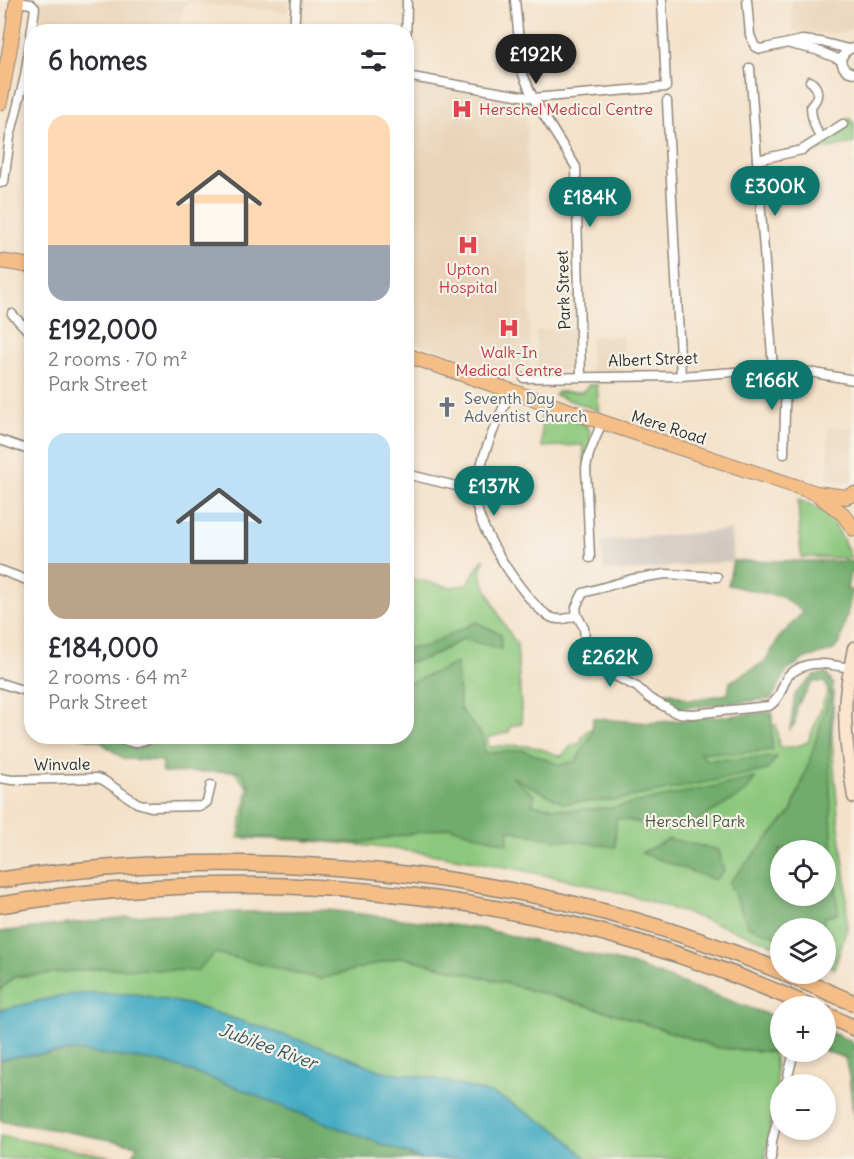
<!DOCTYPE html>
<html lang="en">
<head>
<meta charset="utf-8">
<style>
  :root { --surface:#fff; --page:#f2f2f3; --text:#2b2b33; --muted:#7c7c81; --accent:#0f766e }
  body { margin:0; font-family:Delius,sans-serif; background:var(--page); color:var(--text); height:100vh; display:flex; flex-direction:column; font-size:22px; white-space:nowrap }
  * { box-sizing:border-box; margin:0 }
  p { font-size:20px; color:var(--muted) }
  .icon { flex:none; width:33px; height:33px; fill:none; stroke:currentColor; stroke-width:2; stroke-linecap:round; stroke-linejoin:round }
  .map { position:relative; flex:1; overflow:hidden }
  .sheet { position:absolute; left:24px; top:24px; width:390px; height:720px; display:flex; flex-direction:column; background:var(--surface); border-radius:24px; box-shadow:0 3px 9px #0003 }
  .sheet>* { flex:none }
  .buttons { position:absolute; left:770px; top:840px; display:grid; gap:12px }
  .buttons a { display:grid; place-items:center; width:66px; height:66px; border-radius:50%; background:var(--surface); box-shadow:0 3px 9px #0003; font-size:30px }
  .price { position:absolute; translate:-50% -51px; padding:0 14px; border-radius:21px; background:var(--accent); color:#fff; font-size:20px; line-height:39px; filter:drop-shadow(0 2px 3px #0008) }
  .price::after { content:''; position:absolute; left:50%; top:36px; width:18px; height:14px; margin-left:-9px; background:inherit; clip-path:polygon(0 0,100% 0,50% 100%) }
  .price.selected { background:#222; color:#fff }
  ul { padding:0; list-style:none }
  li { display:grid; align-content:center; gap:12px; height:318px; padding:0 24px }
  li span { display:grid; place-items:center; height:186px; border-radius:18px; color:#555 }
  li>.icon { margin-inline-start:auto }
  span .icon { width:108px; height:108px; fill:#fffc; stroke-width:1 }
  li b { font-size:26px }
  h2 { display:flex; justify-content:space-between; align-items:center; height:72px; padding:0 24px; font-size:26px }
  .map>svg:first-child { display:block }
  .built { fill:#ead3b8 }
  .industrial { fill:#ccc2b9 }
  .green { fill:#8bc77c; stroke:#5b7954; stroke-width:1.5; fill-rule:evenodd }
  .forest { fill:#70ac6c; stroke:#4e6c4c; stroke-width:1.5; fill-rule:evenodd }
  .water { fill:#42aac2; stroke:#366a76; stroke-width:1.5 }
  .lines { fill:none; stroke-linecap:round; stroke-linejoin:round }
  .minor-casing { stroke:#90867a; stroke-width:11 }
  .secondary-casing { stroke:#90867a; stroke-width:15 }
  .primary-casing { stroke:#90867a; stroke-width:16 }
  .motorway-casing { stroke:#90867a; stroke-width:18 }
  .minor { stroke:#fff; stroke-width:8 }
  .secondary { stroke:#fbe5cf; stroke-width:12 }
  .primary { stroke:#f6be87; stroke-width:14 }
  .motorway { stroke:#f6be87; stroke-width:15 }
  .labels { text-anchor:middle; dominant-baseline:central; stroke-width:4.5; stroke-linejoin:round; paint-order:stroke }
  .health-label { font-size:16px; fill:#be3a42; stroke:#f7f3e8 }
  .street-label { font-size:16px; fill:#2b2b2b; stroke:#f7f3e8 }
  .worship-label { font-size:16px; fill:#5b616d; stroke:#f7f3e8; text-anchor:start }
  .park-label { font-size:16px; fill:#485a43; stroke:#f7f3e8 }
  .water-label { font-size:18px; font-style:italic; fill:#335760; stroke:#f7f3e8 }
</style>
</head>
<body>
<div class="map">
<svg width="854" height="1159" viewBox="0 0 854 1159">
  <rect width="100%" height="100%" fill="#f7f3e8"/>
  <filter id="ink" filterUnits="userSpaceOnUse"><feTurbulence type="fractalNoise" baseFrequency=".0167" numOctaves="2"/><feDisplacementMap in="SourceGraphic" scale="12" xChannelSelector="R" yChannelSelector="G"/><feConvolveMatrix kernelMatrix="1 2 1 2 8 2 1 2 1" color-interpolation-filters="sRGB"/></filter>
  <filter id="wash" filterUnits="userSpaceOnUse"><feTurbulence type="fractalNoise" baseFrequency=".008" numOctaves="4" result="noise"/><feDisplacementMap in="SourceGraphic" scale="24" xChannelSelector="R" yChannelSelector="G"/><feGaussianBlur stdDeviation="1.35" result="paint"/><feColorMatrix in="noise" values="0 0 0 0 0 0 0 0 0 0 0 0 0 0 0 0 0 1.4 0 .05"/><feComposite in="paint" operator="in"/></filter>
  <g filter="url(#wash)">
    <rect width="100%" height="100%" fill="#f4e1c9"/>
    <g class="built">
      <polygon points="38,0 289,0 288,12 186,2 178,26 175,31 35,32"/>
      <polygon points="791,0 854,0 854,27 842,33 816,34 793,32"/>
      <polygon points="571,30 574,60 530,59 527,34"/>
      <polygon points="407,82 526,102 530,280 529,281 530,370 506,368 486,365 469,361 407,339"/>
      <polygon points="576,329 577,370 537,370 536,330"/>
      <polygon points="622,336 622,366 624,370 591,371 590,337"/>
      <rect x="769" y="377" width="10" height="38"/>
      <polygon points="828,427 854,427 854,478 851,480 837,482 828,480"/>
      <polygon points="0,1136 90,1146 121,1159 0,1159"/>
    </g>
    <polygon class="industrial" points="731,530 733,561 640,570 607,571 604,569 601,541"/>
    <g class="green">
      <polygon points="850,118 854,124 854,143 810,152 842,131 847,119"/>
      <polygon points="589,385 597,385 599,411 555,395 557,392 582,392"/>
      <path d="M541 410 583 423C589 427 591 431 590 438L594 439 585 465 583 445 542 447Z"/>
      <path d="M798 500C804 502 810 504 816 507 834 517 843 539 851 558L801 557Z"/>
      <path d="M484 558 481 571 483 581 501 619 517 645 522 724 511 726 509 732 487 738 489 747C505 746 522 744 538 748 547 750 553 755 562 756L571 746 581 743 582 737 590 729 670 732 776 725 779 746C789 749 798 746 808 742L830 686 834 693 832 734 833 755 839 827 846 880 847 929 834 969 832 967 825 964V928H780V947C723 926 666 905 607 889 588 884 569 880 549 876 471 859 391 846 311 841 287 839 262 839 238 838L248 788 227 763 406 736 407 578 451 587 466 585ZM780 850H825V896H780Z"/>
      <polygon points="216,953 320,979 402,957 498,981 613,1013 719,1048 774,1052 777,1084 765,1159 587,1159 560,1132 507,1101 493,1094 432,1078 382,1071 330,1050 192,1005 136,994 83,993 56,997 0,1010 0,990 14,977 104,968"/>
      <polygon points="0,1136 122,1159 0,1159"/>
    </g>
    <g class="forest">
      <polygon points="733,561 848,561 854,563 854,573 850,573 847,590 853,590 840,643 832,651 805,658 787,671 771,699 672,709 659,695 669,692 690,700 728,694 730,682 765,662 778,639 803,612 782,597 728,585"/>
      <polygon points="476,622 501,634 501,649 463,639 428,658 407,663 407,648 424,647"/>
      <polygon points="457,663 460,709 483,737 484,753 523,750 560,765 576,761 592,734 593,718 649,723 772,712 772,750 738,753 700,752 706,760 777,757 767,770 616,800 563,803 511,776 535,796 532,804 568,810 610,808 755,778 746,792 697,821 670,829 616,818 615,847 542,837 508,830 508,844 450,827 357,843 242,836 251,788 241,771 162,773 163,761 124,759 99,741 81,737 121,737 134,741 159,736 406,736 407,684"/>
      <path d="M826 673 833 684 829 759 832 836 838 913 825 917 823 928H780V938L748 926 729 883 791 812 809 762 830 695 825 682H813L797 706 795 724 790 729 795 694 814 676ZM825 850V896H780V850Z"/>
      <polygon points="669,839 719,850 724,871 715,880 641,853"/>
      <polygon points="328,910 483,929 633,965 780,1019 774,1052 719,1048 613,1013 498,981 402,957 320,979 216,953 196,971 104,968 14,977 0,990 0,932 155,914"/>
      <polygon points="825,1030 851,1041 854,1046 854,1119 849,1076 845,1058 825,1051"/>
      <polygon points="75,1051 163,1062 236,1087 278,1105 421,1159 132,1159 137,1145 63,1131 0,1121 0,1060 12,1057"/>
    </g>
    <polygon class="water" points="83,993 136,994 192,1005 330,1050 382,1071 432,1078 493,1094 507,1101 560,1132 587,1159 421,1159 278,1105 236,1087 163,1062 75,1051 12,1057 0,1060 0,1010 56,997"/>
  </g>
  <g filter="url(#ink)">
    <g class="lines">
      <g class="minor-casing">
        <g id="minor">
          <polyline points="515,0 522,72 533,98 576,167 581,377"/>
          <polyline points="747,0 750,35 755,47 761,49 802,40 821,42 848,49"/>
          <polyline points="294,32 296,0"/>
          <polyline points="790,44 816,50 841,60"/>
          <path d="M852 48 845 52 841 60C842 68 846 72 854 73"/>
          <polyline points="406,52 407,0"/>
          <polyline points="750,68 773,368"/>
          <polyline points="406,76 533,98 666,87 662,0"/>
          <path d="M810 81C820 88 819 98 811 106 811 118 815 127 820 138"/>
          <polyline points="667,101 681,376"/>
          <polyline points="757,160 802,150 843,124"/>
          <polyline points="0,183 4,182 10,137 25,76 35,8 31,4 17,2"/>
          <polyline points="12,314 32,335"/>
          <polyline points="524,378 681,376 786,368 854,380"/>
          <path d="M511 391C497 421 475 467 476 500 477 528 524 600 547 615 557 622 567 619 577 615"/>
          <polyline points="0,440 32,451"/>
          <polyline points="784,454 786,368"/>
          <polyline points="406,474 456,486 478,481"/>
          <polyline points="590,558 586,468 589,454 602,422"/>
          <polyline points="0,570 32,582"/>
          <path d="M717 577 666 574 632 579 583 593 576 607 577 615 584 628 585 640 590 651 603 668 617 677 637 687 649 698 676 713 693 714 769 706C779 700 781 690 786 679 788 674 791 673 796 670 812 659 832 665 850 668"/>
          <polyline points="0,683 32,693"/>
          <polyline points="109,736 134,743 160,736"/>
          <polyline points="0,778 12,780 97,778 103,780 137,803 151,807 202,806 207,802 211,785"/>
          <polyline points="786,1084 793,1056 793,1052"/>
          <polyline points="771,1159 772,1141 780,1109"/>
        </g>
      </g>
      <g class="secondary-casing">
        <path id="secondary" d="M854 648C851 664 848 679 846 695 843 729 849 763 854 797"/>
      </g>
      <g class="primary-casing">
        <g id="primary">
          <polyline points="0,103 11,42 17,0"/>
          <polyline points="0,261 32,266"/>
          <polyline points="406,355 602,422 816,493 846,497 854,494"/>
          <polyline points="817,494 843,514 854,529"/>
        </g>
      </g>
      <g class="motorway-casing">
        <g id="motorway">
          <path d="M0 880C263 841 534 870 780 971"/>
          <path d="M0 905C271 860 558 892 809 1006"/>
          <polyline points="786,974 854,1003"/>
          <polyline points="825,1014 854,1028"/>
        </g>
      </g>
      <use href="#minor" class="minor"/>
      <use href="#secondary" class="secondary"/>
      <use href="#primary" class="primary"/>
      <use href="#motorway" class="motorway"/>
    </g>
  </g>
  <defs>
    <g id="hospital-bare" transform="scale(1.62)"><path d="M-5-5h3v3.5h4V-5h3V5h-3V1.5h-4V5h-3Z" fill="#e0444e" stroke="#f7f3e8" stroke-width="2.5" paint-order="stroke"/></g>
    <g id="church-bare" transform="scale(1.62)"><path d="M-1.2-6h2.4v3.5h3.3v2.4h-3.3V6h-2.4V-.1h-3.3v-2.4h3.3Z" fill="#6b7280" stroke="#f7f3e8" stroke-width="2.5" paint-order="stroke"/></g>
  </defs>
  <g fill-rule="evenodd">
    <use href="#hospital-bare" x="462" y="109"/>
    <use href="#hospital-bare" x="468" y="245"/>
    <use href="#hospital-bare" x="509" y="328"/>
    <use href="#church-bare" x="447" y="407"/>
  </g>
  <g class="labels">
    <g class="health-label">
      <text x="479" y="109" text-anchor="start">Herschel Medical Centre</text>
      <text x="468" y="269">Upton<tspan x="468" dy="18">Hospital</tspan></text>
      <text x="509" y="352">Walk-In<tspan x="509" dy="18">Medical Centre</tspan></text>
    </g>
    <g class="street-label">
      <text transform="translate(563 290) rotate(-92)">Park Street</text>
      <text transform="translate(653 359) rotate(-2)">Albert Street</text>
      <text transform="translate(669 427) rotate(18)">Mere Road</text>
      <text transform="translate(62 764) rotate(-1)">Winvale</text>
    </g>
    <g class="worship-label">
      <text x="464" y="398">Seventh Day<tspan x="464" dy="18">Adventist Church</tspan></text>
    </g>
    <g class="park-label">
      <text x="695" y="821">Herschel Park</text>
    </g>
    <g class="water-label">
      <text transform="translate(268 1046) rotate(20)">Jubilee River</text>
    </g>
  </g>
</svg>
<div class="buttons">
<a><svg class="icon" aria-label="locate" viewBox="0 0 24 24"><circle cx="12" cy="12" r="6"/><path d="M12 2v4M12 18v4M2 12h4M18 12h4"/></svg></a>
<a><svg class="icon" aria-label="layers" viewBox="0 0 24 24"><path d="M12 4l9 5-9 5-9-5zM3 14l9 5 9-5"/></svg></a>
<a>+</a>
<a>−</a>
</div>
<b class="price selected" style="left:536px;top:85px">£192K</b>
<b class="price" style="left:775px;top:217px">£300K</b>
<b class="price" style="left:590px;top:228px">£184K</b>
<b class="price" style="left:772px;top:411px">£166K</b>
<b class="price" style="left:494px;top:517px">£137K</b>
<b class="price" style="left:610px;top:688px">£262K</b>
<section class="sheet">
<h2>6 homes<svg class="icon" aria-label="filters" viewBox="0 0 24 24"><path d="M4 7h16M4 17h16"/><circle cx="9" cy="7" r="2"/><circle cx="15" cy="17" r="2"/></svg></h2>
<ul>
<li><span style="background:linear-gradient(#ffd9b3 70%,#9aa5b1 0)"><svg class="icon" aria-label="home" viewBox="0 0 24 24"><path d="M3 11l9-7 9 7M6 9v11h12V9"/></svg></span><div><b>£192,000</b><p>2 rooms · 70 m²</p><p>Park Street</p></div></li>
<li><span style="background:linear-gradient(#bfe0f5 70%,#b9a48a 0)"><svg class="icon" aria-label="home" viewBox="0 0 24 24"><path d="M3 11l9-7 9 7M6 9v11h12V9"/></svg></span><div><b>£184,000</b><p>2 rooms · 64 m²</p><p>Park Street</p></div></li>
</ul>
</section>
</div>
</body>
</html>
